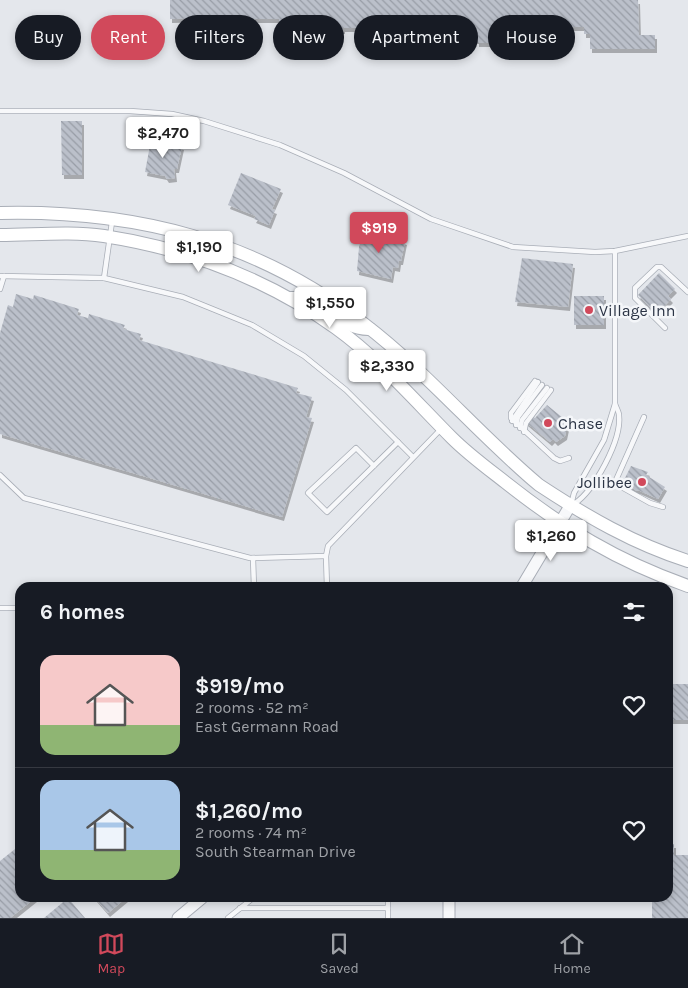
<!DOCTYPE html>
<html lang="en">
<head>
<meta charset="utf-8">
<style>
  :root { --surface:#171b24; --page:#242831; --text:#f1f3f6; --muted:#9ea1a6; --line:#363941; --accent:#d1495b }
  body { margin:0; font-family:Karla,sans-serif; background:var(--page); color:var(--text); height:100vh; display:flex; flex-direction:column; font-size:19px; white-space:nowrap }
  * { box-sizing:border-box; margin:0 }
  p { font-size:16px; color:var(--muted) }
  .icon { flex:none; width:28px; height:28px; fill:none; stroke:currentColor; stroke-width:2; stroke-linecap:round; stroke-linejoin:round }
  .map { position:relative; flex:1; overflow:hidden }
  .details { position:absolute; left:15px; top:582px; width:658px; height:320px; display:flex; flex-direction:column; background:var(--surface); border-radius:15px; box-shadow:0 2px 8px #0003 }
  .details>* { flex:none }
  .banner { position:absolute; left:15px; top:15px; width:659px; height:45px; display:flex; gap:10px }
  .price { position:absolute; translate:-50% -42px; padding:0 11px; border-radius:5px; background:#fff; color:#222; font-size:16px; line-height:32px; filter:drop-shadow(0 1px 2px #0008) }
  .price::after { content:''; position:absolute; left:50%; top:30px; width:15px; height:11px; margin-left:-8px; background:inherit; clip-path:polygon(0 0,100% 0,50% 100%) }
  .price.on { background:var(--accent); color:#fff }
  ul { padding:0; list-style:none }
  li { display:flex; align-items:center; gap:15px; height:125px; padding:0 25px }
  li+li { border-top:1px solid var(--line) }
  li span { display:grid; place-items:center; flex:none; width:140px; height:100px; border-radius:15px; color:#555 }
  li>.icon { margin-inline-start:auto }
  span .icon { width:60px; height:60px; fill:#fffc; stroke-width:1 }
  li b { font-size:21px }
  h2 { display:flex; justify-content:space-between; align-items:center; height:60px; padding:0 25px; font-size:21px }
  .chip { padding:0 18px; border-radius:22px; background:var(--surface); box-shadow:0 2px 8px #0003; font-size:18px; line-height:45px }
  .chip.on { background:var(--accent); color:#fff }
  .tab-bar { display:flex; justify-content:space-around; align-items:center; height:70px; border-top:1px solid var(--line); background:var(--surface); font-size:14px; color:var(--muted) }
  .tab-bar a { display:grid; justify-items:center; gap:2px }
  .tab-bar .on { color:var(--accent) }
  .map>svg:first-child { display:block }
  .building { fill:url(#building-back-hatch); filter:url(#shadow) }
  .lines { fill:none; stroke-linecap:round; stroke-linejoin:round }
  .service-casing { stroke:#a9aeb7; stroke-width:6 }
  .tertiary-casing { stroke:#a9aeb7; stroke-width:13 }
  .secondary-casing { stroke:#a9aeb7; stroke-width:14 }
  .service { stroke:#f7f8fa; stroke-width:4.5 }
  .tertiary { stroke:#f7f8fa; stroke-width:11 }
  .secondary { stroke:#fff; stroke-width:12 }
  .poi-dot { fill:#d1495b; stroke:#f4f6f9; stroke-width:2 }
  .labels { text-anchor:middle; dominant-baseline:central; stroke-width:5; stroke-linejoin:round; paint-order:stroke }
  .poi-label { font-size:16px; fill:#2b3445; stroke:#f4f6f9; text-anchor:start }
</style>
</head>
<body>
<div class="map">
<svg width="688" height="918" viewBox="0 0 688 918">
  <defs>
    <pattern id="building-back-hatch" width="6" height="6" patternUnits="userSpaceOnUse" patternTransform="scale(1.25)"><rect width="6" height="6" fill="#bbc0ca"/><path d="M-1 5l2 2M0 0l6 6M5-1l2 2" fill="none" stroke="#989da6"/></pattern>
    <filter id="shadow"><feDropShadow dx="2" dy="4" stdDeviation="0" flood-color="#0004"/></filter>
  </defs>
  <rect width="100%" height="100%" fill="#e4e7ec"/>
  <g class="building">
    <polygon points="170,0 638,0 639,35 655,35 655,49 590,49 590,34 584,34 584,27 564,27 564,47 555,47 555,52 524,49 524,40 517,40 517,43 477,43 477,40 468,40 468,48 454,48 454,53 433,53 433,48 414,48 414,40 391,40 391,34 363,36 363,33 358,33 358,28 343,28 343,30 295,30 295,27 279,27 279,19 241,19 241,23 209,23 209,18 170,19"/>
    <polygon points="61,121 82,121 82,175 62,175"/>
    <polygon points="151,140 182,146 177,169 174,169 175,178 167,179 165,176 145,172"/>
    <polygon points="241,173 281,189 272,209 275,210 269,225 254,219 256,216 228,205"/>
    <polygon points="364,230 405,241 401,261 399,261 398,268 393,267 391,279 357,271 359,247"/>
    <polygon points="522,258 573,264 568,307 515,302"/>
    <polygon points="659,273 675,289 668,296 671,299 657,314 638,295"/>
    <polygon points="16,294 33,299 34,295 79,309 77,315 88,318 89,314 125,325 123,329 141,334 139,340 298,388 296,393 312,397 306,417 312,418 282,517 0,434 0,333 8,305 13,307"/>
    <rect x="574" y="296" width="30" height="29"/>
    <polygon points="547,405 568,422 565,436 556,442 553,439 550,442 515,413 520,406 535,418"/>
    <polygon points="631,466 648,472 646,475 665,487 658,499 638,490 637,491 623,482"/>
    <polygon points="672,684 688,684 688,720 668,720 668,685"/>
    <polygon points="668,844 674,844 674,855 688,855 688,918 652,918 652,898 668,898"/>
    <polygon points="20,845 20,898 35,898 10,918 0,918 0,861"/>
    <polygon points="68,898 85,918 44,918"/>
    <polygon points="95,898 126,898 108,913"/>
  </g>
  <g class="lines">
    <g class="service-casing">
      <g id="service">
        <polyline points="0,111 130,111 172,114 204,121 280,145 344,173 431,219 513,247 595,252 615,251 688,236"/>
        <polyline points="0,276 104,278 112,222"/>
        <polyline points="104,278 183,297 252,325 304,356 346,390 398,442 327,512 308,493 356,448 374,466"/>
        <polyline points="0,289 4,276"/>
        <polyline points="665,328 635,298 635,288 657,267 661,267 688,292"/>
        <polyline points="535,381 511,413 511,418 554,458 560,461 569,458"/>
        <polyline points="644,417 616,480 616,484 650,503 663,507"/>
        <polyline points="512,421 538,382"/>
        <polyline points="516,425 518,417 542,385"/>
        <polyline points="520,428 522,420 547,388"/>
        <polyline points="524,432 526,423 551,390"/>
        <polyline points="398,442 413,457"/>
        <polyline points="0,475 24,498 250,558 326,556"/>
        <path d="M574 504C594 491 622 440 619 415 619 412 616 407 615 404"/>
        <polyline points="571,505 574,493 604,440 615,404 615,251"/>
        <polyline points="253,558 254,588"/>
        <polyline points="327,588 326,556 328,546 441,429"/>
        <polyline points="0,608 20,608"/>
        <polyline points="388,898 388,918"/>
        <polyline points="240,908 388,908"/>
        <polyline points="228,918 253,898"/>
      </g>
    </g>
    <g class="tertiary-casing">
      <g id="tertiary">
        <polyline points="521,588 570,506"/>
        <polyline points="449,898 449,918"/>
        <polyline points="178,918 202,898"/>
      </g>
    </g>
    <g class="secondary-casing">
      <g id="secondary">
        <path d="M0 213C135 210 256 240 364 324 427 372 478 434 539 485 586 516 634 544 688 561"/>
        <path d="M0 235C34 235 70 231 104 236 188 249 267 279 336 328 379 359 415 401 452 438 468 454 487 468 505 482 563 528 617 561 688 586"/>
        <path d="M291 298C296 298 302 297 307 298 329 303 341 330 370 329"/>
      </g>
    </g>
    <use href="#service" class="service"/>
    <use href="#tertiary" class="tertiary"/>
    <use href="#secondary" class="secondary"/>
  </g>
  <g class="poi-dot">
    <circle cx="589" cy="310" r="5"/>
    <circle cx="548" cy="423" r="5"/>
    <circle cx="642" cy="482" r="5"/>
  </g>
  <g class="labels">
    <g class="poi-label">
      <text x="599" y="310">Village Inn</text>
      <text x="558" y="423">Chase</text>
      <text x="632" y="482" text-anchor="end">Jollibee</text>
    </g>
  </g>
</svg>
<b class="price" style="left:163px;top:159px">$2,470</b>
<b class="price on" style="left:379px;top:254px">$919</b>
<b class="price" style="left:199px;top:273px">$1,190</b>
<b class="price" style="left:330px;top:329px">$1,550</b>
<b class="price" style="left:387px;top:392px">$2,330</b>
<b class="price" style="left:551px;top:562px">$1,260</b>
<div class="banner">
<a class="chip">Buy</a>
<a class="chip on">Rent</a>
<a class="chip">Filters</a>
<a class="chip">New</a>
<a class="chip">Apartment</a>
<a class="chip">House</a>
</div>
<section class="details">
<h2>6 homes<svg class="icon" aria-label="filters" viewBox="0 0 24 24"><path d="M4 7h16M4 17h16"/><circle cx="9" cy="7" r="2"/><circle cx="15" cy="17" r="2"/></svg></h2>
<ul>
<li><span style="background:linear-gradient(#f6c9c9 70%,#8fb573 0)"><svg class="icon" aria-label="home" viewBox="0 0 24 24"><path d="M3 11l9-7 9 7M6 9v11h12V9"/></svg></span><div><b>$919/mo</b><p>2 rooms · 52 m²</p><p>East Germann Road</p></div><svg class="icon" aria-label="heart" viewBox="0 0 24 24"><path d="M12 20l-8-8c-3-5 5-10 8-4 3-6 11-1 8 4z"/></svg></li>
<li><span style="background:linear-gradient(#a9c7e8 70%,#8fb573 0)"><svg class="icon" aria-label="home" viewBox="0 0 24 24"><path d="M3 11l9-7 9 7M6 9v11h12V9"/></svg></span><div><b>$1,260/mo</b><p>2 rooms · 74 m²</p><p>South Stearman Drive</p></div><svg class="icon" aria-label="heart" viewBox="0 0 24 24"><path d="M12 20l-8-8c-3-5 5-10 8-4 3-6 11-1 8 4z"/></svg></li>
</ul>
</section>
</div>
<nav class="tab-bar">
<a class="on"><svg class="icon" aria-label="map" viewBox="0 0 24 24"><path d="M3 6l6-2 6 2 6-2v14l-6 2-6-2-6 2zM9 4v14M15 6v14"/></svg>Map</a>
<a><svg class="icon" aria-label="saved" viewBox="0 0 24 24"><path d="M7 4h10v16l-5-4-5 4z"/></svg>Saved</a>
<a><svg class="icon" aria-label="home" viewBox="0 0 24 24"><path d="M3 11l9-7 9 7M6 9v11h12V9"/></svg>Home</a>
</nav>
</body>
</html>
